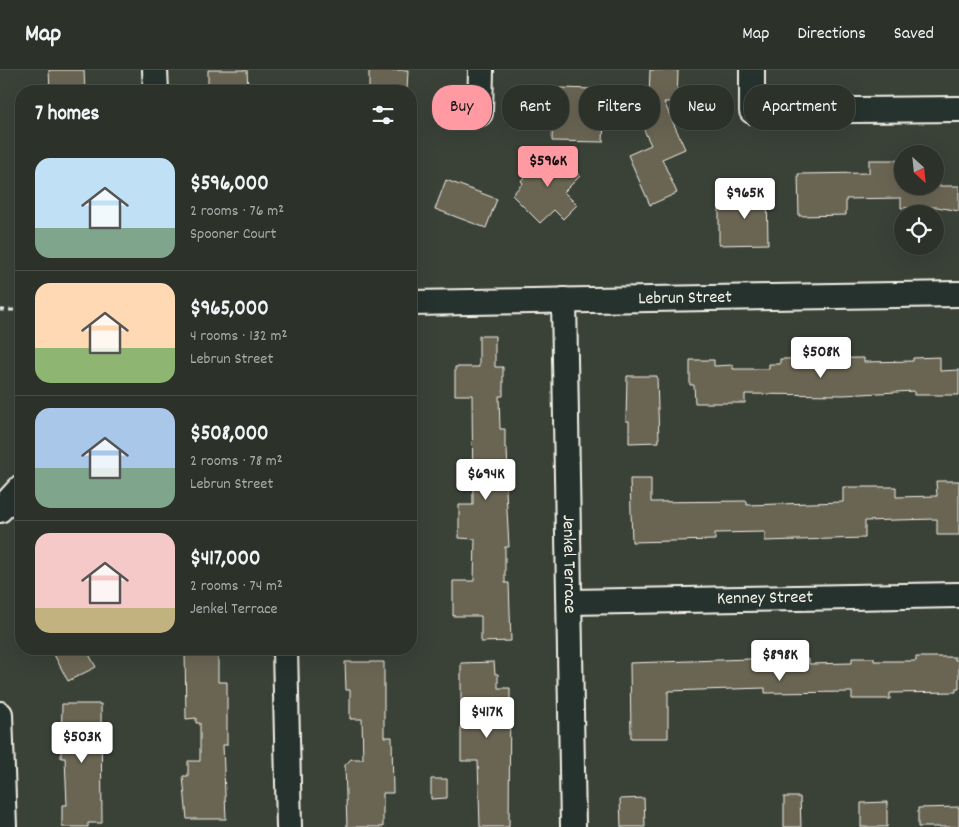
<!DOCTYPE html>
<html lang="en">
<head>
<meta charset="utf-8">
<style>
  :root { --surface:#2c322a; --page:#383e36; --text:#f1f3f6; --muted:#a6aaa8; --line:#484d47; --accent:#ff9aa2 }
  body { margin:0; font-family:Dekko,sans-serif; background:var(--page); color:var(--text); height:100vh; display:flex; flex-direction:column; font-size:19px; white-space:nowrap }
  * { box-sizing:border-box; margin:0 }
  p { font-size:16px; color:var(--muted) }
  .icon { flex:none; width:28px; height:28px; fill:none; stroke:currentColor; stroke-width:2; stroke-linecap:round; stroke-linejoin:round }
  .map { position:relative; flex:1; overflow:hidden }
  .sheet { position:absolute; left:15px; top:15px; width:402px; height:570px; display:flex; flex-direction:column; background:var(--surface); border-radius:20px; box-shadow:0 5px 20px #0002,0 0 0 1px var(--line) }
  .sheet>* { flex:none }
  .top-card { position:absolute; left:432px; top:15px; width:451px; height:45px; display:flex; gap:10px }
  .needle { width:32px; rotate:153deg }
  .controls { position:absolute; left:894px; top:75px; display:grid; gap:10px }
  .controls a { display:grid; place-items:center; width:50px; height:50px; border-radius:50%; background:var(--surface); box-shadow:0 5px 20px #0002,0 0 0 1px var(--line); font-size:25px }
  .price { position:absolute; translate:-50% -42px; padding:0 11px; border-radius:5px; background:#fff; color:#222; font-size:16px; line-height:32px; filter:drop-shadow(0 1px 2px #0008) }
  .price::after { content:''; position:absolute; left:50%; top:30px; width:15px; height:11px; margin-left:-8px; background:inherit; clip-path:polygon(0 0,100% 0,50% 100%) }
  .price.on { background:var(--accent); color:#111 }
  ul { padding:0; list-style:none }
  li { display:flex; align-items:center; gap:15px; height:125px; padding:0 20px }
  li+li { border-top:1px solid var(--line) }
  li span { display:grid; place-items:center; flex:none; width:140px; height:100px; border-radius:15px; color:#555 }
  li>.icon { margin-inline-start:auto }
  span .icon { width:60px; height:60px; fill:#fffc; stroke-width:1 }
  li b { font-size:21px }
  h2 { display:flex; justify-content:space-between; align-items:center; height:60px; padding:0 20px; font-size:21px }
  .tag { padding:0 18px; border-radius:20px; background:var(--surface); box-shadow:0 5px 20px #0002,0 0 0 1px var(--line); font-size:18px; line-height:45px }
  .tag.on { background:var(--accent); color:#111 }
  header { display:flex; align-items:center; gap:30px; box-sizing:border-box; height:70px; padding:0 25px; background:var(--surface); border-bottom:1px solid var(--line) }
  header strong { font-size:24px }
  nav { display:flex; gap:28px; margin-inline-start:auto; font-size:18px }
  .map>svg:first-child { display:block }
  .building { fill:#6a6553; stroke:#f4f1e8 }
  .lines { fill:none; stroke-linecap:round; stroke-linejoin:round }
  .street-casing { stroke:#f4f1e8; stroke-width:28 }
  .path { stroke:#f4f1e8; stroke-width:3; stroke-dasharray:5 4; stroke-linecap:butt }
  .street { stroke:#26332d; stroke-width:24 }
  .labels { text-anchor:middle; dominant-baseline:central; stroke-width:4.5; stroke-linejoin:round; paint-order:stroke }
  .street-label { font-size:18px; fill:#f4f1e8; stroke:#26332d }
</style>
</head>
<body>
<header>
<strong>Map</strong>
<nav><a>Map</a><a>Directions</a><a>Saved</a></nav>
</header>
<div class="map">
<svg width="959" height="757" viewBox="0 0 959 757">
  <rect width="100%" height="100%" fill="#3a4238"/>
  <filter id="ink" filterUnits="userSpaceOnUse"><feTurbulence type="fractalNoise" baseFrequency=".02" numOctaves="2"/><feDisplacementMap in="SourceGraphic" scale="10" xChannelSelector="R" yChannelSelector="G"/><feConvolveMatrix kernelMatrix="1 2 1 2 8 2 1 2 1" color-interpolation-filters="sRGB"/></filter>
  <g filter="url(#ink)">
    <g class="building">
      <polygon points="49,0 84,0 85,21 50,21"/>
      <polygon points="208,0 247,0 248,18 208,19"/>
      <polygon points="369,0 408,0 407,21 369,21"/>
      <polygon points="650,0 678,0 677,32 664,32 685,79 662,89 677,123 650,135 628,85 651,75 643,58 648,56"/>
      <polygon points="560,18 594,19 594,50 604,51 603,72 552,71 553,44 560,44"/>
      <polygon points="552,78 580,106 564,122 577,135 563,149 554,140 540,153 512,125 523,113 521,111 528,102"/>
      <polygon points="869,90 897,90 897,93 902,93 902,116 959,116 959,141 937,137 901,138 901,128 846,129 846,145 799,146 798,104 869,103"/>
      <polygon points="446,110 497,129 486,158 435,139"/>
      <polygon points="744,118 767,118 768,174 719,175 719,136 744,136"/>
      <polygon points="479,266 495,266 495,297 503,297 503,326 499,326 500,359 505,359 505,378 507,378 508,402 505,402 509,477 505,477 505,513 509,513 511,571 481,572 481,546 453,546 453,511 474,511 475,469 459,468 459,435 473,435 472,325 455,325 455,297 479,297"/>
      <polygon points="940,287 940,301 959,300 959,325 914,325 914,321 844,325 745,324 745,333 695,333 694,315 690,315 690,290 714,290 714,296 733,295 733,299 769,299 769,294 780,294 780,289 864,288 864,292 913,291 913,288"/>
      <polygon points="627,306 657,306 659,372 629,373 629,351 626,351"/>
      <polygon points="630,409 651,409 651,432 747,431 747,435 843,432 843,417 896,417 896,427 937,426 936,411 959,411 959,465 937,465 937,449 896,450 865,451 865,468 765,471 765,462 715,463 715,470 632,472"/>
      <polygon points="51,579 86,579 96,597 68,611"/>
      <polygon points="185,579 218,579 218,612 227,612 227,675 223,675 226,749 187,749 183,706 188,706 188,691 200,691 200,653 196,653 196,648 186,649"/>
      <polygon points="916,587 955,587 955,590 959,590 959,619 956,619 956,622 890,623 890,629 852,629 852,622 765,623 765,618 668,621 668,668 631,668 630,593 749,589 809,589 809,594 852,593 852,588 874,588 874,591 916,591"/>
      <polygon points="345,592 384,592 384,667 392,667 393,723 383,723 383,757 347,757 345,695 351,689 363,689 362,649 350,649 350,620 346,620"/>
      <polygon points="494,592 495,604 498,604 498,618 510,618 509,757 480,757 478,691 461,691 461,593"/>
      <polygon points="62,634 101,634 102,753 88,753 88,757 62,757 62,735 67,735 65,688 61,688"/>
      <polygon points="431,709 447,709 447,728 431,729"/>
      <polygon points="784,727 800,727 801,757 784,757"/>
      <polygon points="644,728 645,757 621,757 620,729"/>
      <polygon points="887,732 887,757 861,757 861,733"/>
      <polygon points="959,737 959,757 918,757 918,738"/>
    </g>
    <g class="lines">
      <g class="street-casing">
        <g id="street">
          <polyline points="155,0 156,21"/>
          <polyline points="752,0 752,41 959,39"/>
          <polyline points="480,43 481,0"/>
          <path id="s1" d="M564 230 573 757"/>
          <path id="s2" d="M411 233 959 224"/>
          <polyline points="0,440 21,417"/>
          <path id="s3" d="M570 532 959 525"/>
          <polyline points="285,579 289,757"/>
          <polyline points="0,644 4,757"/>
        </g>
      </g>
      <polyline class="path" points="0,240 21,240"/>
      <use href="#street" class="street"/>
    </g>
  </g>
  <g class="labels">
    <g class="street-label">
      <text stroke="none"><textPath href="#s2" startOffset="274">Lebrun Street</textPath></text>
      <text stroke="none"><textPath href="#s1" startOffset="264">Jenkel Terrace</textPath></text>
      <text stroke="none"><textPath href="#s3" startOffset="195">Kenney Street</textPath></text>
    </g>
  </g>
</svg>
<div class="controls">
<a><svg class="needle" viewBox="-14 -14 28 28"><path d="M0-13l5 13h-10z" fill="#e53935"/><path d="M0 13l5-13h-10z" fill="#a6aaa8"/></svg></a>
<a><svg class="icon" aria-label="locate" viewBox="0 0 24 24"><circle cx="12" cy="12" r="6"/><path d="M12 2v4M12 18v4M2 12h4M18 12h4"/></svg></a>
</div>
<b class="price on" style="left:548px;top:118px">$596K</b>
<b class="price" style="left:745px;top:150px">$965K</b>
<b class="price" style="left:821px;top:309px">$508K</b>
<b class="price" style="left:486px;top:431px">$694K</b>
<b class="price" style="left:780px;top:612px">$898K</b>
<b class="price" style="left:487px;top:669px">$417K</b>
<b class="price" style="left:82px;top:694px">$503K</b>
<div class="top-card">
<a class="tag on">Buy</a>
<a class="tag">Rent</a>
<a class="tag">Filters</a>
<a class="tag">New</a>
<a class="tag">Apartment</a>
</div>
<section class="sheet">
<h2>7 homes<svg class="icon" aria-label="filters" viewBox="0 0 24 24"><path d="M4 7h16M4 17h16"/><circle cx="9" cy="7" r="2"/><circle cx="15" cy="17" r="2"/></svg></h2>
<ul>
<li><span style="background:linear-gradient(#bfe0f5 70%,#7fa58c 0)"><svg class="icon" aria-label="home" viewBox="0 0 24 24"><path d="M3 11l9-7 9 7M6 9v11h12V9"/></svg></span><div><b>$596,000</b><p>2 rooms · 76 m²</p><p>Spooner Court</p></div></li>
<li><span style="background:linear-gradient(#ffd9b3 65%,#8fb573 0)"><svg class="icon" aria-label="home" viewBox="0 0 24 24"><path d="M3 11l9-7 9 7M6 9v11h12V9"/></svg></span><div><b>$965,000</b><p>4 rooms · 132 m²</p><p>Lebrun Street</p></div></li>
<li><span style="background:linear-gradient(#a9c7e8 60%,#7fa58c 0)"><svg class="icon" aria-label="home" viewBox="0 0 24 24"><path d="M3 11l9-7 9 7M6 9v11h12V9"/></svg></span><div><b>$508,000</b><p>2 rooms · 78 m²</p><p>Lebrun Street</p></div></li>
<li><span style="background:linear-gradient(#f6c9c9 75%,#c2b280 0)"><svg class="icon" aria-label="home" viewBox="0 0 24 24"><path d="M3 11l9-7 9 7M6 9v11h12V9"/></svg></span><div><b>$417,000</b><p>2 rooms · 74 m²</p><p>Jenkel Terrace</p></div></li>
</ul>
</section>
</div>
</body>
</html>
